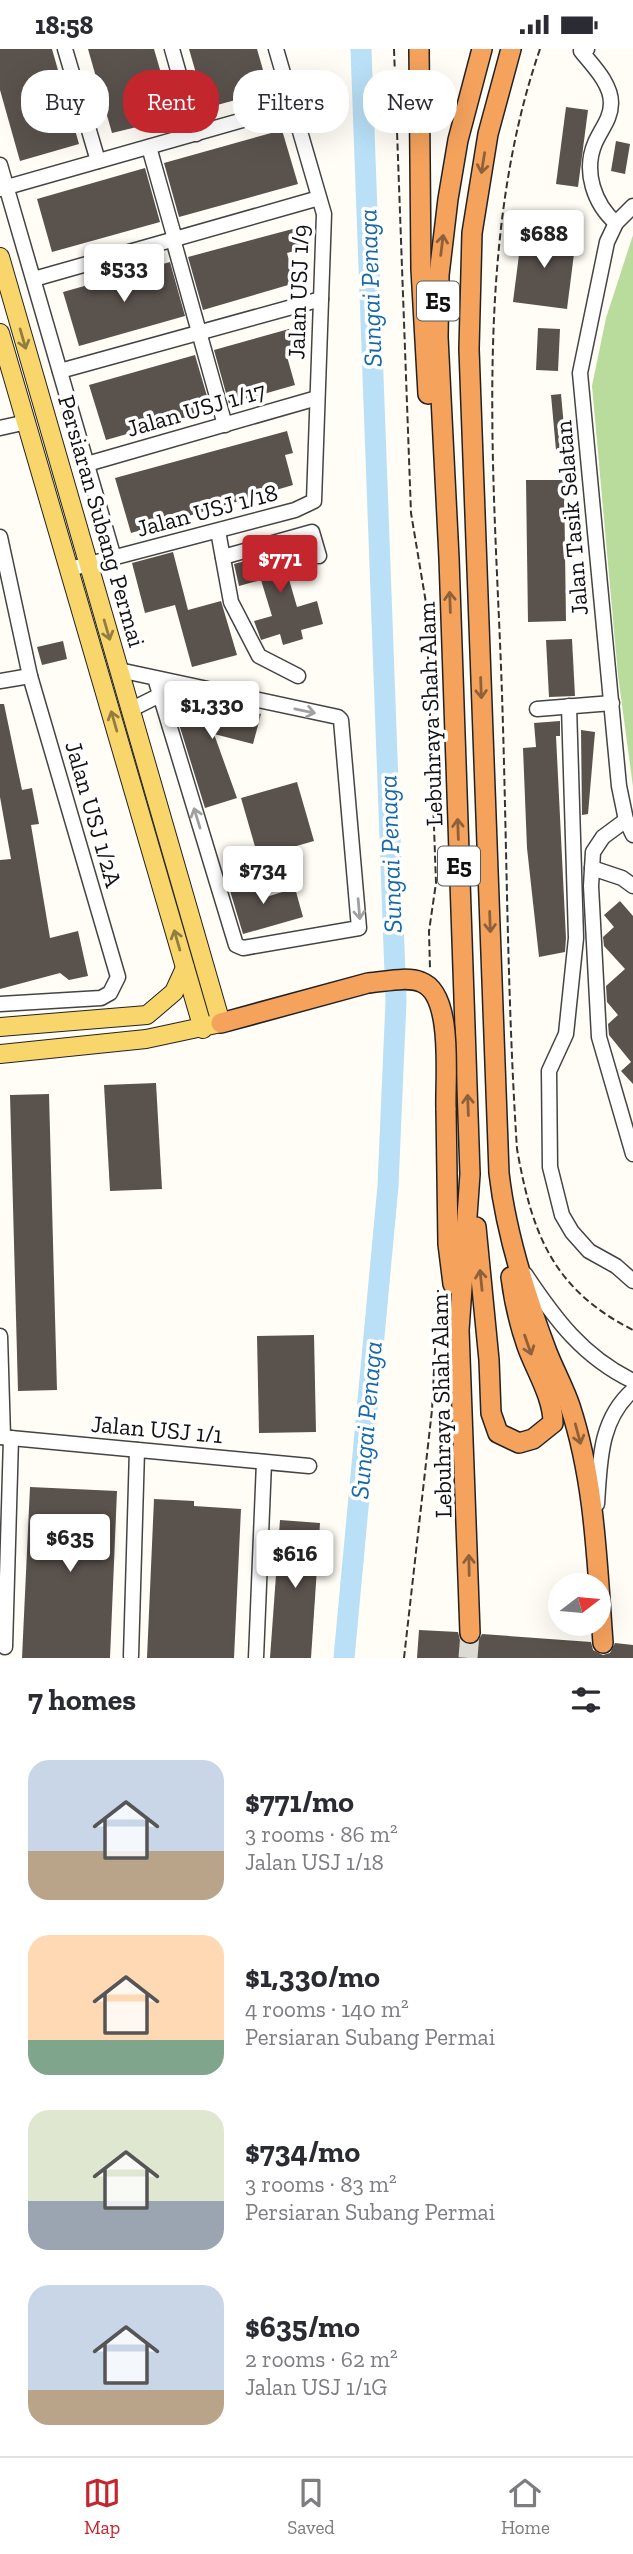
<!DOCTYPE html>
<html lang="en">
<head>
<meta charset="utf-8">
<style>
  :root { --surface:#fff; --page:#f2f2f3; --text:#2b2b33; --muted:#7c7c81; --line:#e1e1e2; --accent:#c4262e }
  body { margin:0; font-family:"Zilla Slab",serif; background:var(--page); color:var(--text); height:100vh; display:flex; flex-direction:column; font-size:26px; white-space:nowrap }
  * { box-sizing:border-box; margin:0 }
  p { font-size:23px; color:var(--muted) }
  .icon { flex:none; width:38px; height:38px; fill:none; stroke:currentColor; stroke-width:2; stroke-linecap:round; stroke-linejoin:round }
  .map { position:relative; height:1609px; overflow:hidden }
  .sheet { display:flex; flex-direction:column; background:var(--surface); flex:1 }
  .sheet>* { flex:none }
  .top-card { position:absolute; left:21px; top:21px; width:592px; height:63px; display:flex; gap:14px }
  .needle { width:46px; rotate:74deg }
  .tools { position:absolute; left:548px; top:1524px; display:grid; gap:14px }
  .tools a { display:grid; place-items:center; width:63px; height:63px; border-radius:50%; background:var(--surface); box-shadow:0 7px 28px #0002; font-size:35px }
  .price { position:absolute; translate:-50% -60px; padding:0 16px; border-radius:7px; background:#fff; color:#222; font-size:23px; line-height:46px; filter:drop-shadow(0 2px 4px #0008) }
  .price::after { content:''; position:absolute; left:50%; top:42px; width:21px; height:16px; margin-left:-10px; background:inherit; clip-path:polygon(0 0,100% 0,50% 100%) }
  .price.selected { background:var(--accent); color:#fff }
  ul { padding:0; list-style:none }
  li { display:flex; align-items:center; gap:21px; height:175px; padding:0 28px }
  li span { display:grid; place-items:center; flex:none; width:196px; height:140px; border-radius:21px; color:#555 }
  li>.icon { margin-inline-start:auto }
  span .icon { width:84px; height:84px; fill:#fffc; stroke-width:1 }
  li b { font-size:30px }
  h2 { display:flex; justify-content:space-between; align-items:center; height:84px; padding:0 28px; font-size:30px }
  .pill { padding:0 24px; border-radius:28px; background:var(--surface); box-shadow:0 7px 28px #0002; font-size:24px; line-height:63px }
  .pill.selected { background:var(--accent); color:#fff }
  .status { display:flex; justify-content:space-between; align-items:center; height:49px; padding:0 35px; background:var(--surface); direction:ltr }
  .status svg { height:19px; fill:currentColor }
  .dock { display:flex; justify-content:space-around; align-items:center; height:98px; border-top:2px solid var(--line); background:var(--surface); font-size:19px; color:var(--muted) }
  .dock a { display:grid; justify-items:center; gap:4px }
  .dock .selected { color:var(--accent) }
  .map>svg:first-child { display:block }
  .forest { fill:#b9dc9c }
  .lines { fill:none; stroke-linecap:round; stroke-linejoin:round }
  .river { stroke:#b9e0f7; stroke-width:21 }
  .building { fill:#5a524d }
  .highway-tunnel { stroke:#dbdad3; stroke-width:19; stroke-dasharray:19 10; stroke-linecap:butt }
  .minor-casing { stroke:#444; stroke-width:17 }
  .major-casing { stroke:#222; stroke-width:20 }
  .highway-casing { stroke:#222; stroke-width:22 }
  .path { stroke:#333; stroke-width:2; stroke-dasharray:7 3.5; stroke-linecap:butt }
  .minor { stroke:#fff; stroke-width:14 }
  .major { stroke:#f9d66b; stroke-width:18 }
  .highway { stroke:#f5a25d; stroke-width:19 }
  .highway-bridge-casing { stroke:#222; stroke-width:22; stroke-linecap:butt }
  .highway-bridge { stroke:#f5a25d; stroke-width:19 }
  .oneway { stroke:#8e613b }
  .oneway2 { stroke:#917d42 }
  .oneway3 { stroke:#a0a0a0 }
  .labels { text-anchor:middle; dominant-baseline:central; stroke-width:7; stroke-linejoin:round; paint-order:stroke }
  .shield { fill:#fff; stroke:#585858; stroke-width:2 }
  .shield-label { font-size:23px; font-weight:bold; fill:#111 }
  .street-label { font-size:24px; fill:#111; stroke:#fff }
  .water-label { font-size:26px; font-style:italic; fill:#1768a6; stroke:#fff }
</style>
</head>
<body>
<div class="status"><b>18:58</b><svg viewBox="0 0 49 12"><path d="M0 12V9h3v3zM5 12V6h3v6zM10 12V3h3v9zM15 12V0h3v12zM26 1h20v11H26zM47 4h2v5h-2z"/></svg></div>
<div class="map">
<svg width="633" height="1609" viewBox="0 0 633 1609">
  <rect width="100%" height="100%" fill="#fffdf5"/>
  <polygon class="forest" points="633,186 633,738 618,626 592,337 606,269"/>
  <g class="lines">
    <polyline class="river" points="344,1609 388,1137 396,952 361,0"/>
  </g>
  <g class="building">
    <polygon points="0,0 52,0 79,95 20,112 0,41"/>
    <polygon points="88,0 154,0 174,69 112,84"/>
    <polygon points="189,0 257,0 269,42 206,59"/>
    <polygon points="566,58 588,61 578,138 556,135"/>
    <polygon points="282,81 298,135 179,168 164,114"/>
    <polygon points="616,92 630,95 625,125 611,122"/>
    <polygon points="145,119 160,173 52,203 37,150"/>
    <polygon points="300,178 306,199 287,204 295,234 203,261 188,208"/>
    <polygon points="522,182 576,189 567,260 513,253"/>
    <polygon points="170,213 185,267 79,297 63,243"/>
    <polygon points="538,279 560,280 558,322 536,321"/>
    <polygon points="289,280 295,301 286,304 295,336 229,355 214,301"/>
    <polygon points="195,306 211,361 106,391 89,336"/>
    <polygon points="561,345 566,400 556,401 551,346"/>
    <polygon points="287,382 293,404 285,406 293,436 131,484 115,429"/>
    <polygon points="526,431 564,431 566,572 528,573"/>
    <polygon points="300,497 307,521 288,527 297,558 317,552 323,575 301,581 303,590 283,596 280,585 261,591 254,572 272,567 261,531 239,537 234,515"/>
    <polygon points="173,503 188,561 221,552 237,606 192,618 175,556 145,564 132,514"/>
    <polygon points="572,590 575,647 549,648 546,591"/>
    <polygon points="63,592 67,610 42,616 37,598"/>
    <polygon points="181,644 261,665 253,695 214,685 237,749 205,759 170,646"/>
    <polygon points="0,655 4,655 22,741 32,739 39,775 31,776 50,889 78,882 88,927 69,931 60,924 0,940 0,811 11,810 0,748"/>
    <polygon points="560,672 560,687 556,687 566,889 565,903 539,908 527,799 523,699 536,698 534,674"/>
    <polygon points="581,681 595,683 588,765 582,766"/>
    <polygon points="297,733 314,792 258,808 241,749"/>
    <polygon points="256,827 263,849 295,839 303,868 243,885 228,835"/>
    <polygon points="620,852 633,867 633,1035 621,1022 631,1013 609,986 608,975 618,966 607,953 606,937 625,920 604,897 603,888 614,878 604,866"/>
    <polygon points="156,1034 162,1140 110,1142 104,1036"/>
    <polygon points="49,1045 57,1341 18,1342 10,1046"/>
    <polygon points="314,1286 316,1383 259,1384 257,1287"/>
    <polygon points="30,1438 117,1442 110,1609 22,1609"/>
    <polygon points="154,1450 194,1452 194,1457 241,1460 234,1609 147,1609"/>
    <polygon points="280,1471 320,1474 311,1609 270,1609"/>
    <polygon points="419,1581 458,1583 460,1591 470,1596 477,1594 482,1585 591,1593 593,1601 603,1606 610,1604 615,1594 633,1596 633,1609 417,1609"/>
  </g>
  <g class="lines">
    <polyline class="highway-tunnel" points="468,1609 470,1584"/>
    <g class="minor-casing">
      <g id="minor">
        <polyline points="65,0 98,112"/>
        <polyline points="172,0 196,85"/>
        <path d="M587 0 581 2C592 16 611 34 611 54 611 70 601 80 595 94 583 122 594 155 616 174"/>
        <polyline points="149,98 175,190"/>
        <polyline points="0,116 114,509"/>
        <polyline points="0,140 292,57"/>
        <polyline points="633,157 616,174 607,193 580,324 619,737 626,771 633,786"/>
        <polyline points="173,190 225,376"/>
        <polyline points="34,230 319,149"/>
        <polyline points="60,322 321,250"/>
        <polyline points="0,379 27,373"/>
        <polyline points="87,415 317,349"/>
        <polyline points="218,482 231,553 259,607 298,627"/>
        <polyline points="0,488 30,627 118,928 110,944 101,949 0,955"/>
        <polyline points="223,508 312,483 319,507"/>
        <polyline points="70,520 295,461 314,452 324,165 276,0"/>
        <polyline points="119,621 338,668 341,671 359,879 243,899 236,896 155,629"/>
        <polyline points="0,632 30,627"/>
        <polyline points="569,657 576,889 566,985 549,1022 550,1118 562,1166 572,1183 589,1202 616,1217 633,1232"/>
        <polyline points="537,660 612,654"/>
        <polyline points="130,661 160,646"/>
        <polyline points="626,771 603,788 593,803 591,837 599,988 633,1105"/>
        <polyline points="592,819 622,829 633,837"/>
        <path d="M525 1225C555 1270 583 1308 633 1332"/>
        <polyline points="0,1287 3,1388"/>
        <polyline points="0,1388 309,1417"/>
        <path d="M597 1455C600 1413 599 1371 633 1341"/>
        <polyline points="5,1598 11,1389"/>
        <polyline points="131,1607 137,1401"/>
        <polyline points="256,1609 264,1413"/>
      </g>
    </g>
    <g class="major-casing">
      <g id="major">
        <polyline points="0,208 221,974 146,990 0,1005"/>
        <polyline points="0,284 203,980"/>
        <polyline points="0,978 147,966 174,943 185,919"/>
      </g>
    </g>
    <g class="highway-casing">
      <g id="highway">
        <polyline points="419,0 421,220 428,345"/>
        <path d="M511 0 488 85 472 184 469 300 499 1124C506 1185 525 1245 547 1303 554 1321 564 1339 570 1357 595 1433 597 1514 603 1594"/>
        <polyline points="221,974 368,934"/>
        <polyline points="446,1059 448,1195 453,1235"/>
        <path d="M476 1178 489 1311 491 1364 498 1384 519 1394 533 1390 553 1374C553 1348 536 1322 527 1297 519 1274 514 1252 511 1228"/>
        <polyline points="470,1584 459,1281 470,1125 449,509 438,288 439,226 448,150 458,91 482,0"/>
      </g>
    </g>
    <g class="path">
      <polyline points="394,0 411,464 426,554 436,834 429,882 430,920"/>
      <path d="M540 0C471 199 495 437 502 645 507 796 507 949 517 1100 532 1184 552 1240 633 1281"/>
      <polyline points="435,1325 444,1308"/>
      <polyline points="404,1609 432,1361 438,1241"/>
    </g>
    <use href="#minor" class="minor"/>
    <use href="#major" class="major"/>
    <use href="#highway" class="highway"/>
    <g class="highway-bridge-casing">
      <path id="highway-bridge" d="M368 934C384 933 406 927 421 933 454 945 445 1028 446 1059"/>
    </g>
    <use href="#highway-bridge" class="highway-bridge"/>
  </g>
  <defs><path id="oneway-shaft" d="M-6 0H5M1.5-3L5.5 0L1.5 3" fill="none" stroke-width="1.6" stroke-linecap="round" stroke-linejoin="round" transform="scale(1.75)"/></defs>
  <g class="oneway">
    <use href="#oneway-shaft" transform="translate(483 114) rotate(99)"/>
    <use href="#oneway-shaft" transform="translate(442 196) rotate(-83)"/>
    <use href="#oneway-shaft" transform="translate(450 553) rotate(-92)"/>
    <use href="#oneway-shaft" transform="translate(481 639) rotate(88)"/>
    <use href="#oneway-shaft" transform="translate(458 780) rotate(-92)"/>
    <use href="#oneway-shaft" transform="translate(490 873) rotate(88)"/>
    <use href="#oneway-shaft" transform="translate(468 1056) rotate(-92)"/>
    <use href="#oneway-shaft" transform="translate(481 1231) rotate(-96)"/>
    <use href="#oneway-shaft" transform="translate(528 1296) rotate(71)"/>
    <use href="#oneway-shaft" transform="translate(578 1385) rotate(75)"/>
    <use href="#oneway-shaft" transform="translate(469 1516) rotate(-91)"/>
  </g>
  <g class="oneway2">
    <use href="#oneway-shaft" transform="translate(23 290) rotate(74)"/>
    <use href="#oneway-shaft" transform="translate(107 581) rotate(74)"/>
    <use href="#oneway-shaft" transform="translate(114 672) rotate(-106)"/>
    <use href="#oneway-shaft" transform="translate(177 891) rotate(-106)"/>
  </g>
  <g class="oneway3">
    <use href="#oneway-shaft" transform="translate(305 662) rotate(12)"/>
    <use href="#oneway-shaft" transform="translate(197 769) rotate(-107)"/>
    <use href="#oneway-shaft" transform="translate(359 860) rotate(85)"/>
  </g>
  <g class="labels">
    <g class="shield">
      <rect x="417" y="232.5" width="42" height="39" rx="5"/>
      <rect x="438" y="797.5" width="42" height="39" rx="5"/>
    </g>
    <g class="shield-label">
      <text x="438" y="252">E5</text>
      <text x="459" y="817">E5</text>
    </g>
    <g class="street-label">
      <text transform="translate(298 243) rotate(-88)">Jalan USJ 1/9</text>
      <text transform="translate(196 360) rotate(-16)">Jalan USJ 1/17</text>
      <text transform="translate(207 461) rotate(-15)">Jalan USJ 1/18</text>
      <text transform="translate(571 469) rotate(-95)">Jalan Tasik Selatan</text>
      <text transform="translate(102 472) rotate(74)">Persiaran Subang Permai</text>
      <text transform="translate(430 665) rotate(-92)">Lebuhraya Shah Alam</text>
      <text transform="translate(94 765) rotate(74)">Jalan USJ 1/2A</text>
      <text transform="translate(441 1357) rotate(-91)">Lebuhraya Shah Alam</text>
      <text transform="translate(157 1380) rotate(5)">Jalan USJ 1/1</text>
    </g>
    <g class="water-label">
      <text transform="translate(370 239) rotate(-92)">Sungai Penaga</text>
      <text transform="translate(390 805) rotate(-92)">Sungai Penaga</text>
      <text transform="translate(366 1371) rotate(-85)">Sungai Penaga</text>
    </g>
  </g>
</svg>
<div class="tools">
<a><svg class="needle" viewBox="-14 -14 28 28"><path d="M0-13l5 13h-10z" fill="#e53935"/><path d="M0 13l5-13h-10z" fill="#7c7c81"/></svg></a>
</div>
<b class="price" style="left:544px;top:221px">$688</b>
<b class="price" style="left:124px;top:255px">$533</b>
<b class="price selected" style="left:280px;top:546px">$771</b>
<b class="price" style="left:212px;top:692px">$1,330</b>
<b class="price" style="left:263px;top:857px">$734</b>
<b class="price" style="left:70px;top:1525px">$635</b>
<b class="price" style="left:295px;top:1541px">$616</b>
<div class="top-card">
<a class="pill">Buy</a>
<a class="pill selected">Rent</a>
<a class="pill">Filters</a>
<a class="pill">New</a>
</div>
</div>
<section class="sheet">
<h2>7 homes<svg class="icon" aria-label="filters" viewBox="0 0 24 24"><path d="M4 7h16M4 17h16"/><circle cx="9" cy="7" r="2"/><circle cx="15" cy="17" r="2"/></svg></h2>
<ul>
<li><span style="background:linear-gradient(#c9d6e8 65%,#b9a48a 0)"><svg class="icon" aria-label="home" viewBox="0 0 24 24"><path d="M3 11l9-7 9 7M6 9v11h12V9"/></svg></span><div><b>$771/mo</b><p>3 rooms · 86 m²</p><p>Jalan USJ 1/18</p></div></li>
<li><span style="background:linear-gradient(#ffd9b3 75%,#7fa58c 0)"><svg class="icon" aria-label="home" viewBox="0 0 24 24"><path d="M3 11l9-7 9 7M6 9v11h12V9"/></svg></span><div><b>$1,330/mo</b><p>4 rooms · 140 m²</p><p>Persiaran Subang Permai</p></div></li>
<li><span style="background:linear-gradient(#dfe7d0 65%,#9aa5b1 0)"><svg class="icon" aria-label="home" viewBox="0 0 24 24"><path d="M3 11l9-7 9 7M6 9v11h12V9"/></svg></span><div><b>$734/mo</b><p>3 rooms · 83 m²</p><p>Persiaran Subang Permai</p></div></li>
<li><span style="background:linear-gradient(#c9d6e8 75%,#b9a48a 0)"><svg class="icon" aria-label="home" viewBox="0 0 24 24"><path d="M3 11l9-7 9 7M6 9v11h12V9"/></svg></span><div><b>$635/mo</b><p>2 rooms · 62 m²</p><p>Jalan USJ 1/1G</p></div></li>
</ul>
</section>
<nav class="dock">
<a class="selected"><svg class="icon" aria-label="map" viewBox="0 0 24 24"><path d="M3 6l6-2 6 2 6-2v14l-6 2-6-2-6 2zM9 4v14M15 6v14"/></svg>Map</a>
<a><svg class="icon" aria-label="saved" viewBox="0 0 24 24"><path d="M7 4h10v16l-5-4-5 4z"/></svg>Saved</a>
<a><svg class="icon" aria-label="home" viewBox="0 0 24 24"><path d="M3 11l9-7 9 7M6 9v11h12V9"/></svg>Home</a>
</nav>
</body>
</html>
